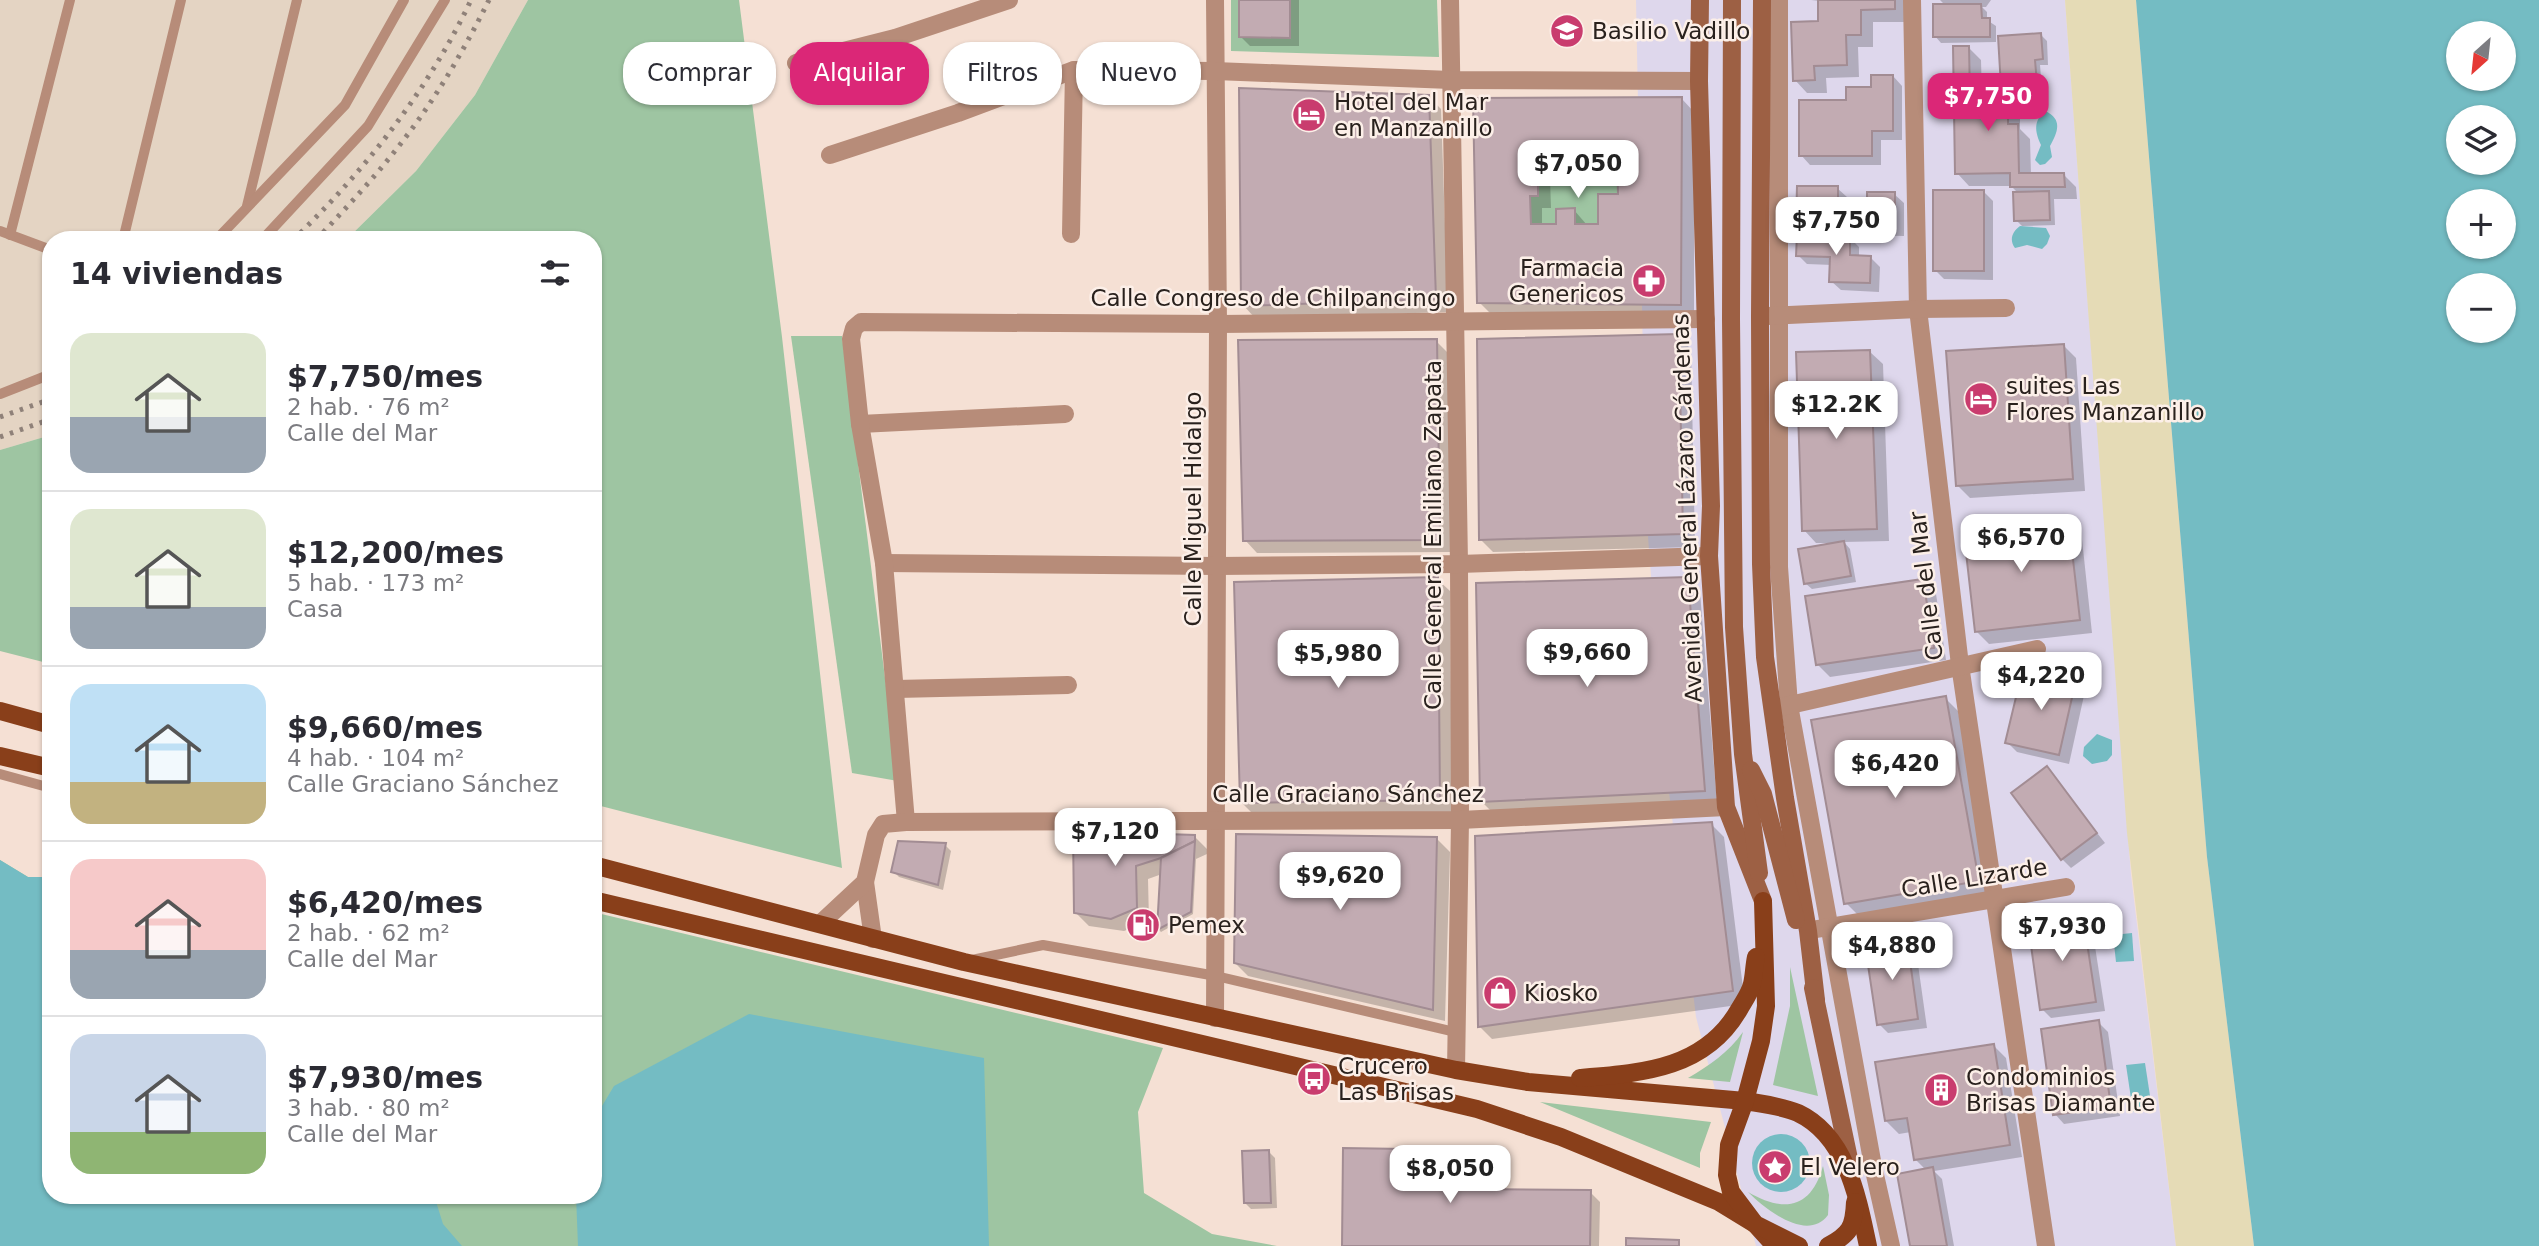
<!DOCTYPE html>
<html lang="es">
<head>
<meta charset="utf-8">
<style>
  :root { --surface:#fff; --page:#f2f2f3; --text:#2b2b33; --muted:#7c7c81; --line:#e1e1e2; --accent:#db2777 }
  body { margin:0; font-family:"DejaVu Sans",sans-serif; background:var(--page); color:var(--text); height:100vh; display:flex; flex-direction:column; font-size:26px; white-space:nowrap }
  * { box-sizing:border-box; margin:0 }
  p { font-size:23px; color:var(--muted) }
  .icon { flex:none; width:38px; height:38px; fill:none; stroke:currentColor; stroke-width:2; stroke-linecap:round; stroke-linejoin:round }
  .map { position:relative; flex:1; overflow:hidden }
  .details { position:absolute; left:42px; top:231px; width:560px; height:973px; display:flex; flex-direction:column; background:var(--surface); border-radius:28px; box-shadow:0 2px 5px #0004 }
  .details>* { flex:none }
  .banner { position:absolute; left:623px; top:42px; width:665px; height:63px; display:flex; gap:14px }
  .needle { width:46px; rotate:207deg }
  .controls { position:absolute; left:2446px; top:21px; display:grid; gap:14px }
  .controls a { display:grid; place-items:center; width:70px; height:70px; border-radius:50%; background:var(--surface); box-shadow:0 2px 5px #0004; font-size:35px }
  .price { position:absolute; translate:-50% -60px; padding:0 16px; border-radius:14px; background:#fff; color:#222; font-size:23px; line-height:46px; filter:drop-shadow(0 2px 4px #0008) }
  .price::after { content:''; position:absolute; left:50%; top:42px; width:21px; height:16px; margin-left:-10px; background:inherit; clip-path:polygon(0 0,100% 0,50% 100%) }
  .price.selected { background:var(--accent); color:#fff }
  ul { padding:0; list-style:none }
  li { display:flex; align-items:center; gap:21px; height:175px; padding:0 28px }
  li+li { border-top:2px solid var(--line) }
  li span { display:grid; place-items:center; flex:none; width:196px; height:140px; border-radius:21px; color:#555 }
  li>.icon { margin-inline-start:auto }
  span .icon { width:84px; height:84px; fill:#fffc; stroke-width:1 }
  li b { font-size:30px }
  h2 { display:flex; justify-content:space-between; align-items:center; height:84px; padding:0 28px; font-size:30px }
  .chip { padding:0 24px; border-radius:28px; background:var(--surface); box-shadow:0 2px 5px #0004; font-size:24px; line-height:63px }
  .chip.selected { background:var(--accent); color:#fff }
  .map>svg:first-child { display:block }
  .commercial { fill:#ded7ec }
  .industrial { fill:#e4d4c3 }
  .green { fill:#9ec5a2 }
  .sand { fill:#e5dbb6 }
  .water { fill:#74bcc3; fill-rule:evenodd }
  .shadow { fill:#0003; fill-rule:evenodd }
  .building { fill:#c2abb2; stroke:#a28c93; stroke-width:2; fill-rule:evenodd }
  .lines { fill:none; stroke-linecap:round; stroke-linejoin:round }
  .lane { stroke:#b78c79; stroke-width:10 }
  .street { stroke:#b78c79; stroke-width:18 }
  .secondary { stroke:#9d6044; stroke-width:18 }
  .primary { stroke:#893f1a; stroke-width:18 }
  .rail { stroke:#8f8179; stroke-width:5; stroke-dasharray:3.5 7; stroke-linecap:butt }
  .labels { text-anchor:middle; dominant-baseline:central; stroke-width:5; stroke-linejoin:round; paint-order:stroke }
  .poi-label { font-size:23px; fill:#29211d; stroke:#fcefe8; text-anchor:start }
  .street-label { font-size:23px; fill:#29211d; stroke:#fcefe8 }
</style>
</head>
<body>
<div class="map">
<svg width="2539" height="1246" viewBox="0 0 2539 1246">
  <rect width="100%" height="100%" fill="#f5e0d4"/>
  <polygon class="commercial" points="1636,0 2065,0 2131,875 2176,1246 1756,1246 1696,1017 1666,767 1646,511"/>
  <polygon class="industrial" points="0,0 528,0 475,95 416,171 346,240 51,240 51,435 0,450"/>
  <g class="green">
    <polygon points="528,0 739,0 782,337 842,868 593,804 593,240 346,240 416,171 475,95"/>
    <polygon points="1231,0 1437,0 1439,57 1231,51"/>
    <polygon points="1617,155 1618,194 1598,194 1598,224 1575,224 1574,208 1556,209 1556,224 1531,224 1530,196 1538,195 1538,164 1594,163 1594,156"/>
    <polygon points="791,336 842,336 898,781 852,773"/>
    <polygon points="51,435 51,664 0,651 0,450"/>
    <polygon points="0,860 28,877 51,877 51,1195 593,1195 593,912 1163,1048 1138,1112 1144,1193 1212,1234 1277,1246 0,1246"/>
    <polygon points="1790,967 1818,1096 1773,1085 1790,1006"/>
    <path d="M1743 1032 1730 1082 1688 1078C1710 1065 1728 1053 1743 1032Z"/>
    <polygon points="1540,1102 1711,1122 1700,1153 1700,1168"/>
    <path d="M1823 1166 1829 1195 1828 1215C1807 1243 1765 1209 1748 1192 1784 1213 1811 1209 1823 1166Z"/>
  </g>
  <polygon class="sand" points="2065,0 2136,0 2207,857 2254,1246 2176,1246 2127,833"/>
  <g class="water">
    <path d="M2136 0H2539V1246H2254L2207 857ZM2459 33H2504V79H2459ZM2459 117H2504V163H2459ZM2459 201H2504V247H2459ZM2459 285H2504V331H2459Z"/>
    <path d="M2045 111C2063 119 2058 132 2050 146L2052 157 2045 164 2040 165 2035 160 2041 145C2035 132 2033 121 2045 111Z"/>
    <path d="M2020 226 2046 228 2050 236 2047 244 2042 249 2027 245 2015 248C2009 240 2012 232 2020 226Z"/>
    <polygon points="2097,734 2112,740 2112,755 2107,761 2092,764 2083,756 2084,747"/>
    <polygon points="0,860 28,877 51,877 51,1195 434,1195 443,1224 462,1246 0,1246"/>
    <polygon points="2132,933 2134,961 2116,962 2113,935"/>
    <polygon points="749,1014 984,1058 989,1246 578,1246 576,1195 593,1195 593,1121 614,1086"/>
    <polygon points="2145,1063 2152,1109 2133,1112 2126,1065"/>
    <circle cx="1781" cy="1163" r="29"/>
  </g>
  <g class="shadow">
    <polygon points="1241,0 1299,0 1299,46 1250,46 1241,37"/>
    <polygon points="1811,0 1906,0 1907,22 1873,22 1873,47 1858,47 1859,77 1826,78 1827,93 1807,93 1795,80 1820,23 1820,1"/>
    <polygon points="1940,0 1991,0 1986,7 1982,7 1987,12 1987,20 1996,26 1996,42 1941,43 1935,36 1946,6"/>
    <polygon points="2041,35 2047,41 2048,65 2040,65 2042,90 2009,92 2003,86"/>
    <polygon points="1968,47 1981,60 1982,97 2007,97 2020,110 2020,129 2030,139 2031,175 2063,174 2076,187 2077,199 2054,199 2055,225 2022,226 2016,220 2019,194 2011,186 1969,186 1957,173"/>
    <polygon points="1893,76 1902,86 1902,140 1881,140 1881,165 1810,165 1801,155 1848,102"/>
    <polygon points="1428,96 1441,109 1448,312 1255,318 1243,305"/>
    <path d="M1682 99 1694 112V317L1492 315 1479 302 1474 100ZM1619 167V195L1600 225H1587L1574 210 1558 225 1542 226V208H1551L1550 177 1606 175V168Z"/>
    <polygon points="1837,188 1847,197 1847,206 1869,206 1894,194 1904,203 1904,236 1847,235 1859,247 1859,257 1870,257 1880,267 1879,292 1841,290 1831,281 1832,265 1807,264 1798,255 1809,236 1798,226"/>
    <polygon points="1984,192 1993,201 1993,280 1944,279 1935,270"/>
    <polygon points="1678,336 1691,349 1695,547 1493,552 1481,540"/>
    <polygon points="1436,341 1449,354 1452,552 1257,553 1245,540"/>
    <polygon points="2063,345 2076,358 2085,491 1970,498 1957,485"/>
    <polygon points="1870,352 1883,364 1889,541 1844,542 1850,549 1856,582 1812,589 1805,583 1827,543 1816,543 1804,530"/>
    <polygon points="2068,517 2081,530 2092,633 1989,644 1976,631"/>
    <polygon points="1437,579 1450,591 1452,812 1255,816 1242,803"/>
    <polygon points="1687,579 1700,592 1717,803 1494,814 1481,801"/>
    <polygon points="1923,581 1936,594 1946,660 1830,677 1817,664"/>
    <polygon points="2075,682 2085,691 2069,764 2017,752 2007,742"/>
    <polygon points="1945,698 1958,711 1991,893 1859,916 1846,903"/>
    <polygon points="2046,768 2105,843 2071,868 2062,859"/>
    <polygon points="1711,824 1724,837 1745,1004 1492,1039 1479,1026"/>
    <polygon points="1075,833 1195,837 1207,849 1207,854 1196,859 1193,914 1161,932 1159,930 1162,874 1148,879 1149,921 1124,931 1089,926 1076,913"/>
    <polygon points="1437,839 1450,852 1445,1021 1248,976 1235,963"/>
    <polygon points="945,845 951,851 943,890 899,877 893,871"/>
    <polygon points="2083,918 2092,927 2105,1011 2051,1018 2042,1009"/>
    <polygon points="1906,941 1916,950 1927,1028 1888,1033 1879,1024"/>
    <polygon points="2098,1022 2108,1032 2120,1116 2064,1124 2055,1114"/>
    <polygon points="1993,1045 2006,1058 2022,1157 1934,1171 1942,1179 1954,1246 1912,1246 1926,1170 1915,1159 1911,1132 1899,1134 1886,1121"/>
    <polygon points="1269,1152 1275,1158 1277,1208 1251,1209 1245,1203"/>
    <polygon points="1468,1152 1478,1161 1477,1190 1590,1192 1600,1202 1599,1246 1344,1246"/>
  </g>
  <g class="building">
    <polygon points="1239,0 1290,0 1290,38 1239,37"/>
    <polygon points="1818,0 1895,0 1895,9 1861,10 1861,35 1846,35 1847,65 1814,66 1815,80 1793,81 1791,22 1818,21"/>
    <polygon points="1933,4 1981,4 1982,18 1990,18 1990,37 1933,37"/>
    <polygon points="2041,33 2043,59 2035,60 2037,84 2001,87 1998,36"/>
    <polygon points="1953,46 1969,46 1970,96 2008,95 2008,124 2018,124 2019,173 2064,173 2065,187 2010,187 2010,173 1955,174"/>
    <polygon points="1871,75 1893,75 1893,131 1872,131 1872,156 1799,156 1799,100 1846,100 1846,87 1871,87"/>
    <polygon points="1239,88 1429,95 1436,299 1241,306"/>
    <path d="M1682 97 1681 305 1477 303 1473 98ZM1617 155 1618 194H1598V224H1575V208L1556 209V224H1531L1530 196H1538V164L1594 163V156Z"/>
    <polygon points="1797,186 1838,186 1838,205 1867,205 1867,192 1895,192 1895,227 1796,226"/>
    <rect x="1933" y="190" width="51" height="81"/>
    <polygon points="2049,191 2050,220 2014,221 2013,192"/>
    <polygon points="1797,234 1850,236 1850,255 1871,256 1870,283 1829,282 1830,257 1796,256"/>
    <polygon points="1679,334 1683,534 1479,540 1477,339"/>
    <polygon points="1437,339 1440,540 1243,541 1238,340"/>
    <polygon points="2064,344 2073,479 1956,486 1946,351"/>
    <polygon points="1870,350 1877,529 1802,531 1796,352"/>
    <polygon points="2068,516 2080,620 1975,632 1963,526"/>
    <polygon points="1844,541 1851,576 1804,584 1798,549"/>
    <polygon points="1438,577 1440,800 1240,803 1234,582"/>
    <polygon points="1688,577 1705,791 1480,802 1476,583"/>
    <polygon points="1923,579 1934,648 1816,665 1805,596"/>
    <polygon points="2023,668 2076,680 2059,755 2005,743"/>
    <polygon points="1946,696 1979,881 1844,904 1811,720"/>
    <polygon points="2047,766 2097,833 2061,860 2011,793"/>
    <polygon points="1712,822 1733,991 1478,1027 1475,836"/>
    <polygon points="1073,831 1195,835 1195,841 1161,858 1136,866 1137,908 1111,919 1074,913"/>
    <polygon points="1236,834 1437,837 1433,1010 1234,963"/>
    <polygon points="898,841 946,843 938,885 891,872"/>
    <polygon points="1195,841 1191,912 1157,930 1161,858"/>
    <polygon points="2083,916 2096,1002 2040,1010 2028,924"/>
    <polygon points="1907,939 1918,1019 1877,1025 1865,945"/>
    <polygon points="2099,1020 2111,1107 2053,1115 2041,1029"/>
    <polygon points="1994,1044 2010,1145 1914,1160 1907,1118 1885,1121 1875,1062"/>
    <polygon points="1343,1148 1469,1150 1468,1189 1591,1190 1590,1246 1342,1246"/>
    <polygon points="1269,1150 1271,1203 1244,1203 1242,1151"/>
    <polygon points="1933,1167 1947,1246 1910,1246 1897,1174"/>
    <polygon points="1626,1238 1679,1240 1679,1246 1626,1246"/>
  </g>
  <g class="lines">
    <g class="lane">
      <polyline points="247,206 297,0"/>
      <polyline points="0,231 51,250"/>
      <polyline points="10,235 70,0"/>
      <polyline points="123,240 181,0"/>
      <polyline points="216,240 345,105 404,0"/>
      <polyline points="262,240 368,126 445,0"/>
      <polyline points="0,394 51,374"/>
      <polyline points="0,774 51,788"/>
      <polyline points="972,960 1043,945 1216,976 1455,1032"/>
    </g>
    <g class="street">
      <polyline points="1215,0 1218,324 1215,1018"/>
      <polyline points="1450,0 1459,564 1460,820 1456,1070"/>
      <polyline points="1779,0 1779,567 1789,705 1873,1166 1891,1246"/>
      <polyline points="1912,0 1918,309 1960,665 2046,1246"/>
      <polyline points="796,63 895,38 1009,0"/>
      <polyline points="830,155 958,113 1074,70 1215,71 1451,80 1699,81"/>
      <polyline points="1071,234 1074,70"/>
      <polyline points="1768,316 1918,309 2006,308"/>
      <polyline points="860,424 1065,414"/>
      <polyline points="884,563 1217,566 1459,564 1709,556"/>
      <polyline points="896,689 1068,685"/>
      <polyline points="1777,708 2037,649"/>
      <polyline points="906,822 884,563 860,424 851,339 854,328 861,322 1218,324 1706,319"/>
      <polyline points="865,882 873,939"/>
      <polyline points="821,923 865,882 876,835 883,824 906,822 1460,820 1726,807"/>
      <polyline points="1817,929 2066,887"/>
    </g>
    <g class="secondary">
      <polyline points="1700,0 1699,81 1711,506 1709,556 1726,807 1763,901"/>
      <polyline points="1732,0 1731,319 1734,627 1743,754 1759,873"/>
      <polyline points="1762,0 1760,316 1761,564 1765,657 1785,798 1808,931 1816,1000"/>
      <polyline points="1751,770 1763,794 1796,920"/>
      <polyline points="1813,988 1852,1173"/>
    </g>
    <g class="primary">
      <polyline points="0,711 51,725"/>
      <polyline points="0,756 51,768"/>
      <path d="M593 865 964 962 1456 1070 1528 1082 1745 1101C1763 1104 1782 1106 1798 1113 1847 1136 1858 1199 1868 1246"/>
      <polyline points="593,900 1477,1109 1561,1137 1719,1202 1755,1224 1775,1246"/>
      <polyline points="1763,901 1766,1006 1761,1041 1745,1101 1729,1145 1727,1175 1731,1192 1755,1224 1799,1246"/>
      <path d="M1580 1078C1643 1073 1706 1069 1740 1008 1744 1001 1750 993 1752 984 1754 976 1754 966 1756 957"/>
      <path d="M1828 1246C1850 1234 1854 1227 1855 1202"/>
    </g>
    <g class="rail">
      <path d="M293 240C364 172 429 89 471 0"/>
      <path d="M316 240C347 207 378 174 405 138 438 95 465 48 489 0"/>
      <polyline points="0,417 51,399"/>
      <polyline points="0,437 51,419"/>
    </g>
  </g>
  <defs>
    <g id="school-disc" transform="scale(1.75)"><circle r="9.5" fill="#c93c6e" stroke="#fcefe8"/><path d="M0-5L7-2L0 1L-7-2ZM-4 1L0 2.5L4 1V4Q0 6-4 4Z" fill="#fff"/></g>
    <g id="hotel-disc" transform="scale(1.75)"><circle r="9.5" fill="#c93c6e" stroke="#fcefe8"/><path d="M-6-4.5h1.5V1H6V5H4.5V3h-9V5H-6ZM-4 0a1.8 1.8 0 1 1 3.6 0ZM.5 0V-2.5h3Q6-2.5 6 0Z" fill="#fff"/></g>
    <g id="pharmacy-disc" transform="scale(1.75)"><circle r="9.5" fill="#c93c6e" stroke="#fcefe8"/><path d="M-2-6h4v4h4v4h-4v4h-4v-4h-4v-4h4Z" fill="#fff"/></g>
    <g id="fuel-disc" transform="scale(1.75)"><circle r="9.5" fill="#c93c6e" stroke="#fcefe8"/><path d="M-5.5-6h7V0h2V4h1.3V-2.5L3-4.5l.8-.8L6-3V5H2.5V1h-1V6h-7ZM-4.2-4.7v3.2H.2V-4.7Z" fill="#fff"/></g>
    <g id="shop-disc" transform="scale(1.75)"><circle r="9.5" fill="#c93c6e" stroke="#fcefe8"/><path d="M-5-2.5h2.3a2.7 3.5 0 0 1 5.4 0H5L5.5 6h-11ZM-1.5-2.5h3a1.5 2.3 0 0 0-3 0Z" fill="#fff"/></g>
    <g id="bus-disc" transform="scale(1.75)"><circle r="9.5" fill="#c93c6e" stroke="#fcefe8"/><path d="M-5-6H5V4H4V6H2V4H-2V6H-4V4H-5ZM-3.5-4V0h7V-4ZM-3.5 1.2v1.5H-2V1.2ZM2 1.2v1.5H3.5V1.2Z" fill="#fff"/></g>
    <g id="building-disc" transform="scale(1.75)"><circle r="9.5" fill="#c93c6e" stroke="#fcefe8"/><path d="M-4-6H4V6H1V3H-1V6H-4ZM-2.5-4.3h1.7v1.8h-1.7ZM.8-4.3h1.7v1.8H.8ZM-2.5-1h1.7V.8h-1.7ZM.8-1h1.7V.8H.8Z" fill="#fff"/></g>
    <g id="sight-disc" transform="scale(1.75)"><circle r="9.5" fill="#c93c6e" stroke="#fcefe8"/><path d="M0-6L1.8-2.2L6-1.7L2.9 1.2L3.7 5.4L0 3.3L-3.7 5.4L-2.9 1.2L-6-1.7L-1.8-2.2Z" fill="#fff"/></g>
  </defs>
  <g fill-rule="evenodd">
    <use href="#school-disc" x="1567" y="31"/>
    <use href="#hotel-disc" x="1309" y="115"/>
    <use href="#pharmacy-disc" x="1649" y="281"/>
    <use href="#hotel-disc" x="1981" y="399"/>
    <use href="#fuel-disc" x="1143" y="925"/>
    <use href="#shop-disc" x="1500" y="993"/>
    <use href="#bus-disc" x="1314" y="1079"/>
    <use href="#building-disc" x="1941" y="1090"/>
    <use href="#sight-disc" x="1775" y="1167"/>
  </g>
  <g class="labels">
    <g class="poi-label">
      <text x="1592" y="31">Basilio Vadillo</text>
      <text x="1334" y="102">Hotel del Mar<tspan x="1334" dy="26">en Manzanillo</tspan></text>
      <text x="1624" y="268" text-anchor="end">Farmacia<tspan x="1624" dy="26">Genericos</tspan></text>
      <text x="2006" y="386">suites Las<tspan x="2006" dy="26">Flores Manzanillo</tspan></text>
      <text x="1168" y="925">Pemex</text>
      <text x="1524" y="993">Kiosko</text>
      <text x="1338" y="1066">Crucero<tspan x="1338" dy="26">Las Brisas</tspan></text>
      <text x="1966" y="1077">Condominios<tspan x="1966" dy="26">Brisas Diamante</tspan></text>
      <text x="1800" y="1167">El Velero</text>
    </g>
    <g class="street-label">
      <text x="1273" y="298">Calle Congreso de Chilpancingo</text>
      <text transform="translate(1687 508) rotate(-92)">Avenida General Lázaro Cárdenas</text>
      <text transform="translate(1193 509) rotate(-90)">Calle Miguel Hidalgo</text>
      <text transform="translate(1433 535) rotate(-90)">Calle General Emiliano Zapata</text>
      <text transform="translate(1926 586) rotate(-97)">Calle del Mar</text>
      <text x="1348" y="794">Calle Graciano Sánchez</text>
      <text transform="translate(1974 878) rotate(-9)">Calle Lizarde</text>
    </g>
  </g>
</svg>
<div class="controls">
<a><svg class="needle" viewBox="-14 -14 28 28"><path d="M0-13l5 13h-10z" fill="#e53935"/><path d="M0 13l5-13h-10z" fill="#7c7c81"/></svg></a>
<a><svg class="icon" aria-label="layers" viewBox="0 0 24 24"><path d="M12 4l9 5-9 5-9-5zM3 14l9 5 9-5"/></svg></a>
<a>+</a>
<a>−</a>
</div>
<b class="price selected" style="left:1988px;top:133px">$7,750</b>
<b class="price" style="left:1578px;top:200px">$7,050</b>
<b class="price" style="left:1836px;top:257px">$7,750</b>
<b class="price" style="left:1836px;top:441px">$12.2K</b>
<b class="price" style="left:2021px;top:574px">$6,570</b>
<b class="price" style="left:1587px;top:689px">$9,660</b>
<b class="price" style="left:1338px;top:690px">$5,980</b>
<b class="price" style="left:2041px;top:712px">$4,220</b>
<b class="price" style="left:1895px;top:800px">$6,420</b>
<b class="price" style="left:1115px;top:868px">$7,120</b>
<b class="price" style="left:1340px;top:912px">$9,620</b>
<b class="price" style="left:2062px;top:963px">$7,930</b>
<b class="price" style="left:1892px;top:982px">$4,880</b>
<b class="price" style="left:1450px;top:1205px">$8,050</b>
<div class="banner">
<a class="chip">Comprar</a>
<a class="chip selected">Alquilar</a>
<a class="chip">Filtros</a>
<a class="chip">Nuevo</a>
</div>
<section class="details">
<h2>14 viviendas<svg class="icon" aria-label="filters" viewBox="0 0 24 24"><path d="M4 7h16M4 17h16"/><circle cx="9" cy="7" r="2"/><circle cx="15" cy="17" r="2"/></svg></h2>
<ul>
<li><span style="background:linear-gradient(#dfe7d0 60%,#9aa5b1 0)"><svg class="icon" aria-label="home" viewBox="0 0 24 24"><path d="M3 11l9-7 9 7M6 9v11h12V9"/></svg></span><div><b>$7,750/mes</b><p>2 hab. · 76 m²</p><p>Calle del Mar</p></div></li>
<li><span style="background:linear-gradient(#dfe7d0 70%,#9aa5b1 0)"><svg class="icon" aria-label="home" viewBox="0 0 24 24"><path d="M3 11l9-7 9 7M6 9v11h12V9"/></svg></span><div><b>$12,200/mes</b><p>5 hab. · 173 m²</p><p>Casa</p></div></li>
<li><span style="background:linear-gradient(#bfe0f5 70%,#c2b280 0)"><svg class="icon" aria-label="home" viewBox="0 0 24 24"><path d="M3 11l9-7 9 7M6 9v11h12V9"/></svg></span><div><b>$9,660/mes</b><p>4 hab. · 104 m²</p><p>Calle Graciano Sánchez</p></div></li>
<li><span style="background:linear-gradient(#f6c9c9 65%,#9aa5b1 0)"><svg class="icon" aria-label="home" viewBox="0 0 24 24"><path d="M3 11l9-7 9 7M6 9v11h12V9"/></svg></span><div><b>$6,420/mes</b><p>2 hab. · 62 m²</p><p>Calle del Mar</p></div></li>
<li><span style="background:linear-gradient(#c9d6e8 70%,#8fb573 0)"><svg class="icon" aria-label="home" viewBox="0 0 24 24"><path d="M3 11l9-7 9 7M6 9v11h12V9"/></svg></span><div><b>$7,930/mes</b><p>3 hab. · 80 m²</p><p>Calle del Mar</p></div></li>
</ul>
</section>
</div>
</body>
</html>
